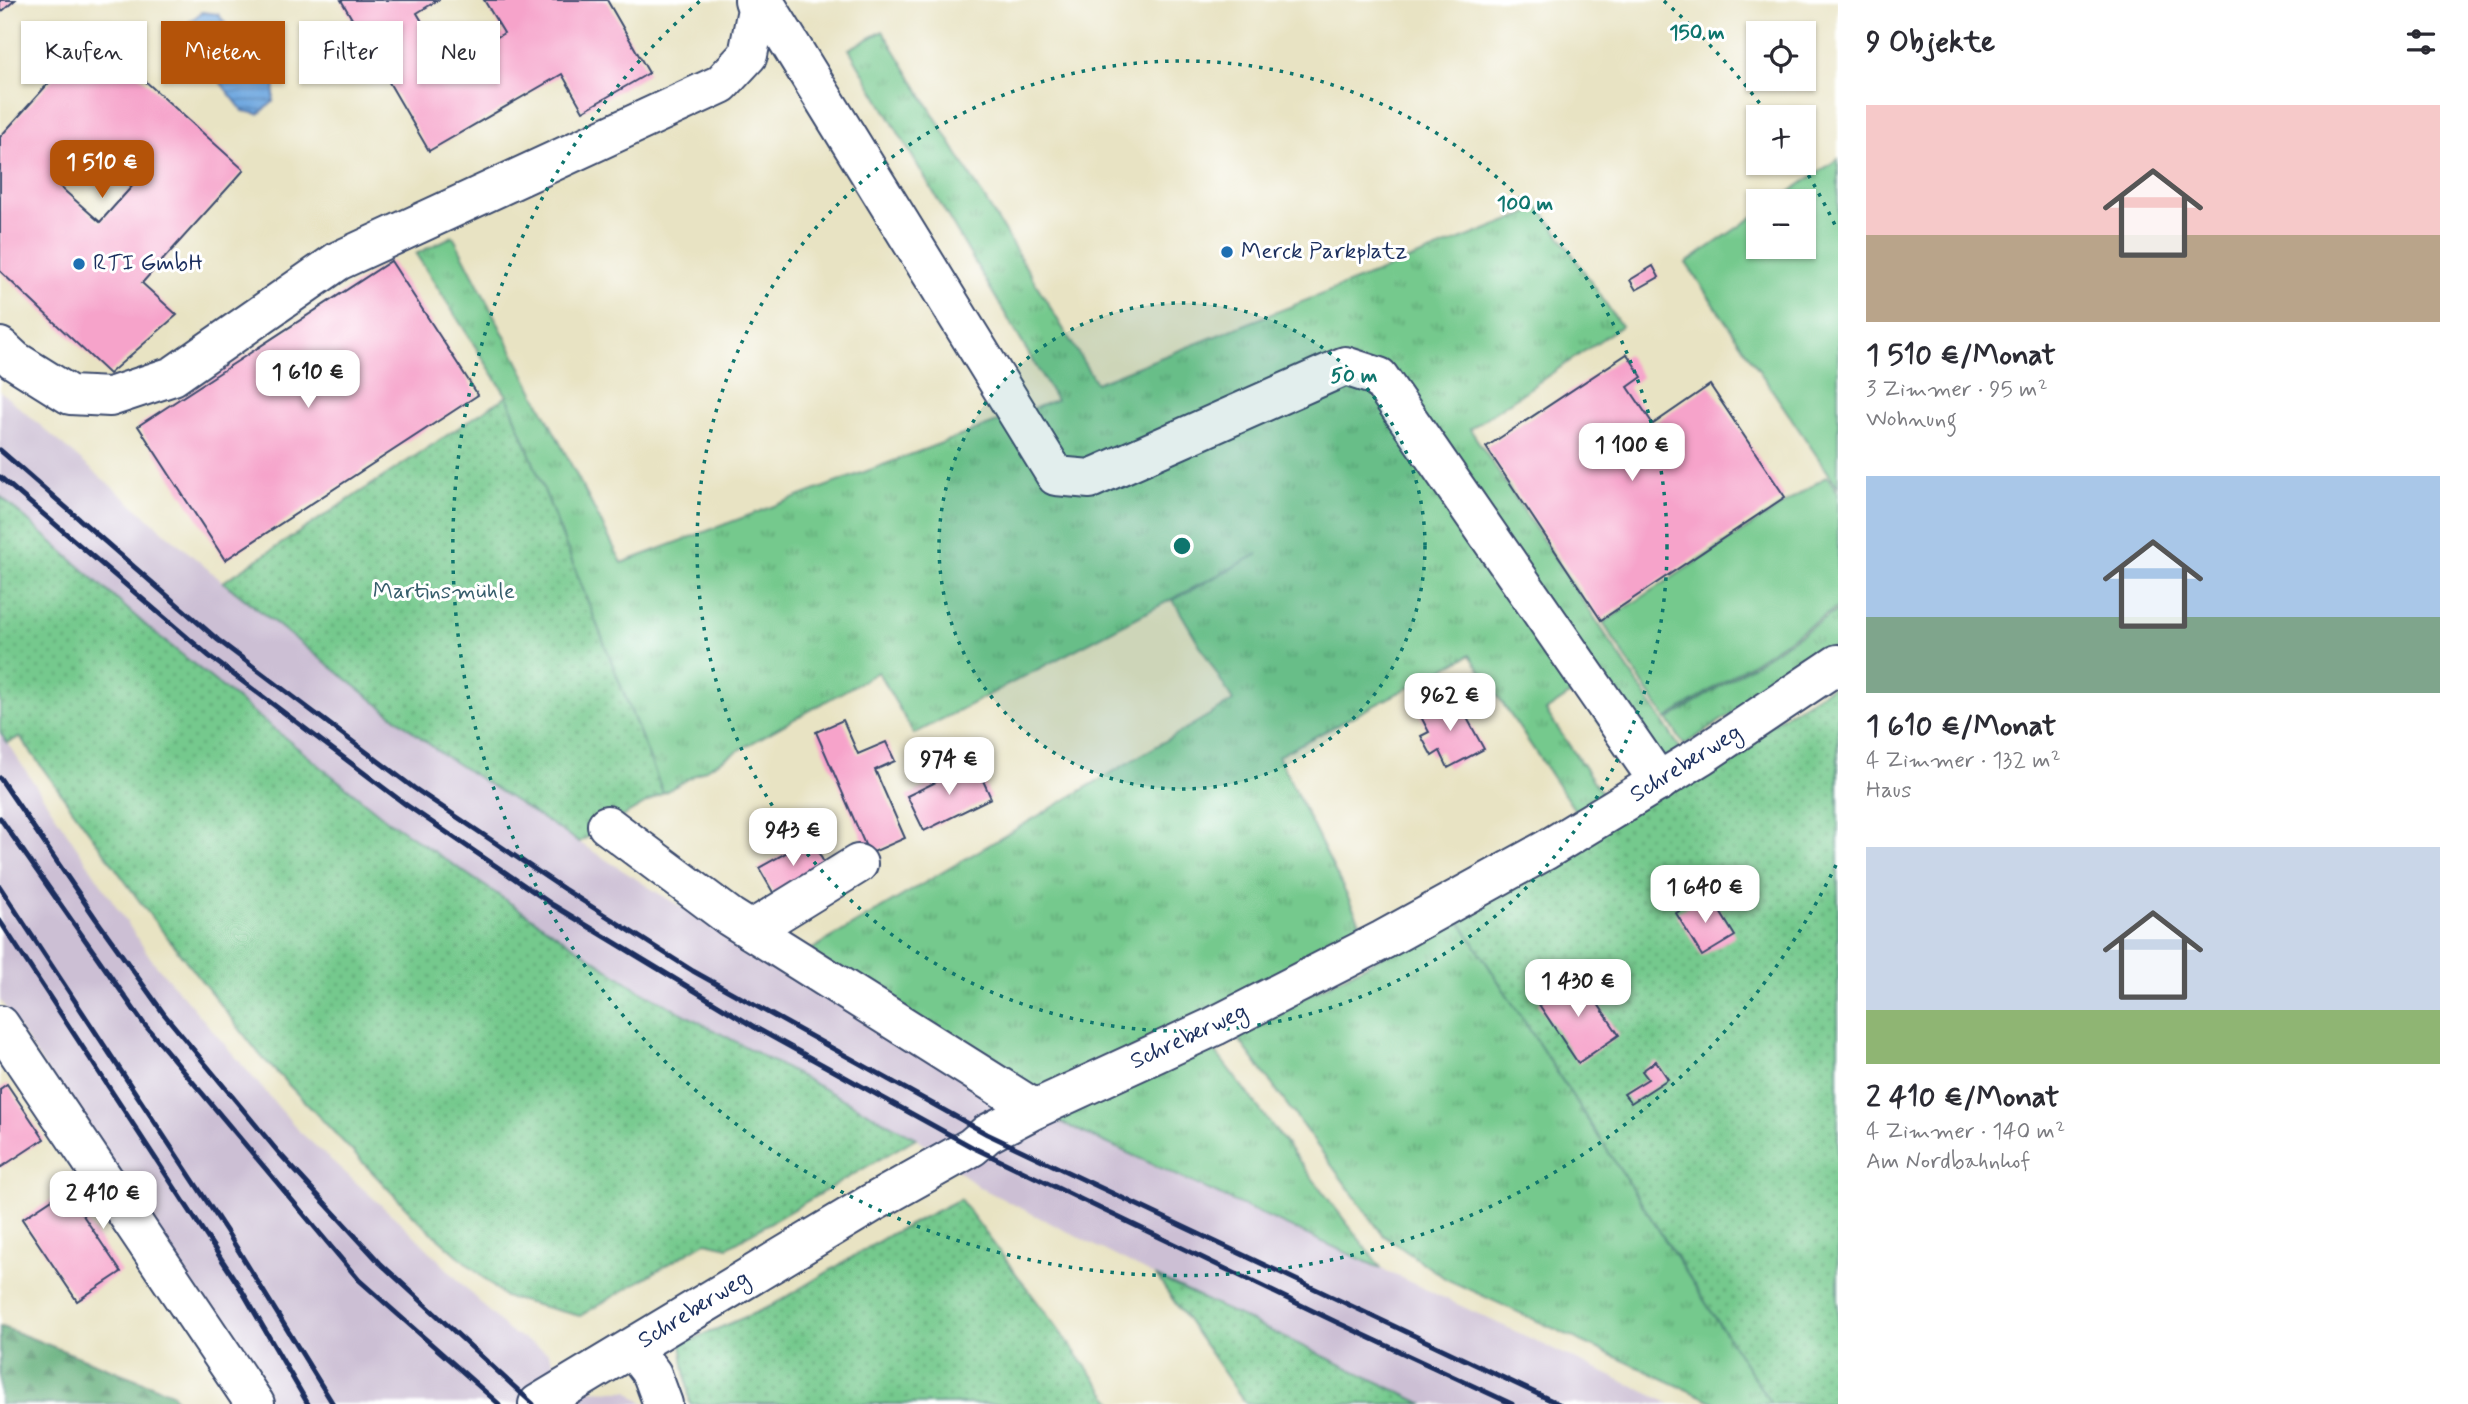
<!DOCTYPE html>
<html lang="de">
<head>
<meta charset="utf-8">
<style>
  :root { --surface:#fff; --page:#f2f2f3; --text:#2b2b33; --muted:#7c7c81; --accent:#b45309 }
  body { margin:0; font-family:Mynerve,sans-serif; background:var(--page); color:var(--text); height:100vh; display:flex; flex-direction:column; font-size:26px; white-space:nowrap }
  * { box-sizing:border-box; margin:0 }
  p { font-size:23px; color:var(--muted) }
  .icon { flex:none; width:38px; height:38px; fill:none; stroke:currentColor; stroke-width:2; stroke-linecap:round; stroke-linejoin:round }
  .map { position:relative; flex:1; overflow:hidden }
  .sheet { display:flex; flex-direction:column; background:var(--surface); width:630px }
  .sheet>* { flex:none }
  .guide { position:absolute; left:21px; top:21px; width:665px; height:63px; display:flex; gap:14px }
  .controls { position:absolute; left:1746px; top:21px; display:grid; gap:14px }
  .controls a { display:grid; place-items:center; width:70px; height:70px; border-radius:0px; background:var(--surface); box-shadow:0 2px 5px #0004; font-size:35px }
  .price { position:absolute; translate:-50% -60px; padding:0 16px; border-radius:14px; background:#fff; color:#222; font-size:23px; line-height:46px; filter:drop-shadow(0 2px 4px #0008) }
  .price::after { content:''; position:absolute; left:50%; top:42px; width:21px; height:16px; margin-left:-10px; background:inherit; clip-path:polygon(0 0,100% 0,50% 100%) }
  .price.current { background:var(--accent); color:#fff }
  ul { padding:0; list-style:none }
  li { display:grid; align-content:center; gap:14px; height:371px; padding:0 28px }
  li span { display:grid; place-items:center; height:217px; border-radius:0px; color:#555 }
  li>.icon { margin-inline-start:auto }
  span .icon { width:126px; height:126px; fill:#fffc; stroke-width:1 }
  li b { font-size:30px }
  h2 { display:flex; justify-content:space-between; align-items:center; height:84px; padding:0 28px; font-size:30px }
  .tag { padding:0 24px; border-radius:0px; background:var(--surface); box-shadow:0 2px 5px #0004; font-size:24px; line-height:63px }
  .tag.current { background:var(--accent); color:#fff }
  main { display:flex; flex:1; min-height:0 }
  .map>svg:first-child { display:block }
  .railway { fill:#ccbfd4 }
  .grass { fill:url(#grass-tufts); stroke:#487c76; stroke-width:2 }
  .forest { fill:url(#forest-firs); stroke:#3e6e6b; stroke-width:2 }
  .garden { fill:url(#garden-dots); stroke:#487c76; stroke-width:2 }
  .pitch { fill:#75c98d; stroke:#487c76; stroke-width:2 }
  .water { fill:url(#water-rules); stroke:#466c9f; stroke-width:2 }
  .building { fill:#f6a3ca; fill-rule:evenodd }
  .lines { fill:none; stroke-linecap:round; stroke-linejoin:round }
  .minor-casing { stroke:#3a4a6d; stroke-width:42 }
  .minor { stroke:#fff; stroke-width:38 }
  .rail { stroke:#1b2f5e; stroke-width:5 }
  .ring { fill:none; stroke:#0f766e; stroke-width:3.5; stroke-dasharray:3.5 7 }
  .poi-dot { fill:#1f6fb2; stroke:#fff; stroke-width:2.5 }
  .labels { text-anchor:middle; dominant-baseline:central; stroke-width:6; stroke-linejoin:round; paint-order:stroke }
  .poi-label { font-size:23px; fill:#1b2f5e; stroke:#fff; text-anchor:start }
  .park-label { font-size:23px; fill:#365d6c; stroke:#fff }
  .street-label { font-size:23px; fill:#1b2f5e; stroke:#fff }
  .centre { fill:#0f766e; stroke:#fff; stroke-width:3.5 }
  .ring-label { font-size:21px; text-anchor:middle; font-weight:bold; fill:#0f766e; stroke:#fff; stroke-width:6; stroke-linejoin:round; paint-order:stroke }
</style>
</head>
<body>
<main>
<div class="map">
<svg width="1838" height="1404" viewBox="0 0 1838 1404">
  <defs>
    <pattern id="grass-tufts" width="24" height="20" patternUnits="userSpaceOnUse" patternTransform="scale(1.75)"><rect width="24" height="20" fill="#75c98d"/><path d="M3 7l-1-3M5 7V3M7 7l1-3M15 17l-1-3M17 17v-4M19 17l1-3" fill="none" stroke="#5fa476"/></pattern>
    <pattern id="forest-firs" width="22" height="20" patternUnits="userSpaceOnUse" patternTransform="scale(1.75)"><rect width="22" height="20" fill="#60ad78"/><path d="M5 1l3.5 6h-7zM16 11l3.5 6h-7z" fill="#4e8d66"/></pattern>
    <pattern id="garden-dots" width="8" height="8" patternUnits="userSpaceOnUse" patternTransform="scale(1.75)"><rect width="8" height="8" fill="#75c98d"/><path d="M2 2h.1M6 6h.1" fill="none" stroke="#5fa476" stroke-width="1.8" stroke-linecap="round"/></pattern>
    <pattern id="water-rules" width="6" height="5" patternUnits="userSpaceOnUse" patternTransform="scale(1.75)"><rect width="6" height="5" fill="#71a9e0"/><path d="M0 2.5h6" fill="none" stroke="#5c8ab9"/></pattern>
  </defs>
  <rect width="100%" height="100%" fill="#fff"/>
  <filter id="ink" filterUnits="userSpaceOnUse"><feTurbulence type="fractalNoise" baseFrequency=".0143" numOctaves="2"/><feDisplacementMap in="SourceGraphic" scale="14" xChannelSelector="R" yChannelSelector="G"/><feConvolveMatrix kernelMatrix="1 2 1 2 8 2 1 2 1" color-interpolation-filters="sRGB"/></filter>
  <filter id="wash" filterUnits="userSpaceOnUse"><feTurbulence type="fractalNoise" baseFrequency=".00686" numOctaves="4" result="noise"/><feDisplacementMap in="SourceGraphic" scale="28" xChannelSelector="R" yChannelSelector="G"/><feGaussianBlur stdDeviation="1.57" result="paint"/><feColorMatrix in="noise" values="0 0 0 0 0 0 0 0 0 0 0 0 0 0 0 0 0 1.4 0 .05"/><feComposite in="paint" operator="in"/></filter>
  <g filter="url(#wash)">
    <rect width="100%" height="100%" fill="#e8e3c3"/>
    <g class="railway">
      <polygon points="0,391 223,582 443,755 658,893 859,1014 1051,1118 1382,1269 1671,1404 1424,1404 1157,1277 979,1187 916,1138 638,990 387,820 150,629 0,496"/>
      <polygon points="0,732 152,960 300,1132 412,1233 508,1331 548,1352 572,1395 580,1390 628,1391 644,1404 263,1404 186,1281 0,1000"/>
    </g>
    <g class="grass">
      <polygon points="883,31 1096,383 1541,208 1621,326 1470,429 1680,748 1636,777 1577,690 1546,711 1605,798 1578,815 1470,655 1278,756 1363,928 1209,1015 1049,1087 1025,1087 809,951 1233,701 1173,600 1258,554 914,734 878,672 663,793 507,396 416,254 453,236 622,563 1056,400 849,49"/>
      <polygon points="1838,610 1838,643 1684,745 1668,720"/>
      <polygon points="1457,917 1771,1404 1718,1404 1446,1279 1383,1235 1235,1034"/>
      <polygon points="1211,1046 1382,1269 1051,1118"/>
    </g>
    <polygon class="forest" points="0,1326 172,1393 179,1404 0,1404"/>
    <g class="garden">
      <polygon points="507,396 663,793 579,842 443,755 223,582"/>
      <polygon points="0,496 150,629 387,820 639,990 916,1138 728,1247 706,1242 580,1316 505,1297 418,1220 261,1056 149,914 20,737 7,743 0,732"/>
      <polygon points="1838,683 1838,1404 1771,1404 1457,917"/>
      <polygon points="960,1199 1114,1404 690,1404 681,1344 769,1307 891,1234"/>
      <polygon points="1157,1277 1424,1404 1246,1404"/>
    </g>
    <g class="pitch">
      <polygon points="1838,159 1838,487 1686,263 1759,213 1759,247 1804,247 1804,201 1776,201"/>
      <polygon points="1827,476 1838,492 1838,607 1666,719 1603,623"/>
    </g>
    <polygon class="water" points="202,12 218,14 275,85 273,102 259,114 243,111 187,40 188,23"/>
    <g id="blocks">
      <g class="building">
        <polygon points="0,0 15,0 0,13"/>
        <polygon points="341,0 438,0 417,13 448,66 504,33 484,0 607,0 649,73 583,111 562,74 429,151"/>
        <path d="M93 34 244 170 142 283 177 315 109 374 0 271V137ZM94 145 135 183 100 222 58 185Z"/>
        <polygon points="391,261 478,395 225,560 138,426"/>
        <polygon points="1653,266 1659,277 1636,290 1630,280"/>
        <polygon points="1627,354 1642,377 1628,387 1653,424 1710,385 1785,497 1601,620 1486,447"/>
        <polygon points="1455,696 1484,749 1448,768 1440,751 1432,756 1421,736 1429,732 1420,715"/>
        <polygon points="843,720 858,754 886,742 895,761 875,770 905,838 869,854 816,732"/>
        <polygon points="975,763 991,798 924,831 907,796"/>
        <polygon points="811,839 827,868 775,896 759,868"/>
        <polygon points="1709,894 1735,936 1702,956 1676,913"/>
        <polygon points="1579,976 1619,1035 1578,1063 1538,1003"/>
        <polygon points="1656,1061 1668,1079 1631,1103 1624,1094 1648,1079 1642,1071"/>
        <polygon points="7,1084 44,1139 0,1168 0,1089"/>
        <polygon points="66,1190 121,1272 77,1301 22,1219"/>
      </g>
    </g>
  </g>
  <g filter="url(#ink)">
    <use href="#blocks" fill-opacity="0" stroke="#3a4a6d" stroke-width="2"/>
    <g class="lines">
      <g class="minor-casing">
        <g id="minor">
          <polyline points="763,0 1056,476 1090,479 1345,366 1379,377 1659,782"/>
          <polyline points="0,347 14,360 70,395 110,397 173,376 338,261 721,84 748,55 757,9 754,0"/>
          <polyline points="607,825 730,917 1035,1109"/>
          <polyline points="751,930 858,864"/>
          <polyline points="0,1025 255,1404"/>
          <polyline points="632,1348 652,1374 663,1404"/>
          <polyline points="538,1404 872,1203 972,1147 987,1134 1035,1109 1215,1026 1383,940 1546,850 1702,755 1838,664"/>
        </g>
      </g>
      <use href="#minor" class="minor"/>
      <g class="rail">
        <polyline points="0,450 218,640 414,788 564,889 693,971 987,1134 1559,1404"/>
        <polyline points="0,477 209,656 405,804 553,905 756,1028 972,1147 1334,1321 1512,1404"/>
        <polyline points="0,778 96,919 164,1014 279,1153 380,1263 533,1404"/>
        <polyline points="0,818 144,1024 359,1280 499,1404"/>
        <polyline points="0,887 227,1232 333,1404"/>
        <polyline points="0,921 241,1289 308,1404"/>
      </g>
    </g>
  </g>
  <circle cx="1182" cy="546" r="243" fill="#0f766e" fill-opacity=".12"/>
  <g class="ring">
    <circle cx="1182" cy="546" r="243"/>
    <circle cx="1182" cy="546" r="485"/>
    <path d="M1836 865A728 728 0 1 1 700 1M1664 1A728 728 0 0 1 1767 113M1803 166A728 728 0 0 1 1836 227"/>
  </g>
  <g class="poi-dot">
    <circle cx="1227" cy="252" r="7"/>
    <circle cx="79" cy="264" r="7"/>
  </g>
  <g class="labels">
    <g class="poi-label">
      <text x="1241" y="252">Merck Parkplatz</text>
      <text x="93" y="264">RTI GmbH</text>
    </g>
    <g class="park-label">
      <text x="444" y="592">Martinsmühle</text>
    </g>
    <g class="street-label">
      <text transform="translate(1686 764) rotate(-32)">Schreberweg</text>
      <text transform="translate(1189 1037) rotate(-25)">Schreberweg</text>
      <text transform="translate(694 1310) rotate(-32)">Schreberweg</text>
    </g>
  </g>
  <circle cx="1182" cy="546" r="10" class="centre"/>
  <g class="ring-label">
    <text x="1697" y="39">150 m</text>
    <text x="1525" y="210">100 m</text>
    <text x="1354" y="382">50 m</text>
  </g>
</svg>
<div class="controls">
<a><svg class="icon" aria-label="locate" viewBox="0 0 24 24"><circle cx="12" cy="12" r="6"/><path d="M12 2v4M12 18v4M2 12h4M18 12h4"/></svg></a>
<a>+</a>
<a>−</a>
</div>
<b class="price current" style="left:102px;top:200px">1 510 €</b>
<b class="price" style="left:308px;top:410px">1 610 €</b>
<b class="price" style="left:1632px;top:483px">1 100 €</b>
<b class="price" style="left:1450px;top:733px">962 €</b>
<b class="price" style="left:949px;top:797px">974 €</b>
<b class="price" style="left:793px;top:868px">943 €</b>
<b class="price" style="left:1705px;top:925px">1 640 €</b>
<b class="price" style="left:1578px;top:1019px">1 430 €</b>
<b class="price" style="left:103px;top:1231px">2 410 €</b>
<div class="guide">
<a class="tag">Kaufen</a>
<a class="tag current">Mieten</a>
<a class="tag">Filter</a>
<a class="tag">Neu</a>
</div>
</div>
<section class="sheet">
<h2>9 Objekte<svg class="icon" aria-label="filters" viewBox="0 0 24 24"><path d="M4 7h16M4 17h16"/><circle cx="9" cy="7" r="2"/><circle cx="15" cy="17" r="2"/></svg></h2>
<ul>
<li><span style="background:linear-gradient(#f6c9c9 60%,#b9a48a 0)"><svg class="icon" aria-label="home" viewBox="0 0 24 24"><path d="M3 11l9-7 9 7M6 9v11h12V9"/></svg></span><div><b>1 510 €/Monat</b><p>3 Zimmer · 95 m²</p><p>Wohnung</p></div></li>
<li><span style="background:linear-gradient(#a9c7e8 65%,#7fa58c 0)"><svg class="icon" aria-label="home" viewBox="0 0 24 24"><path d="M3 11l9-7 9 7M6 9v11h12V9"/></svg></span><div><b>1 610 €/Monat</b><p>4 Zimmer · 132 m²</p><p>Haus</p></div></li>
<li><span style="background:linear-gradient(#c9d6e8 75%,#8fb573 0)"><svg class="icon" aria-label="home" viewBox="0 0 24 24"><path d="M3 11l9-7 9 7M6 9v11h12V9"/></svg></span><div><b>2 410 €/Monat</b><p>4 Zimmer · 140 m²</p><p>Am Nordbahnhof</p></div></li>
</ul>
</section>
</main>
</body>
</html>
